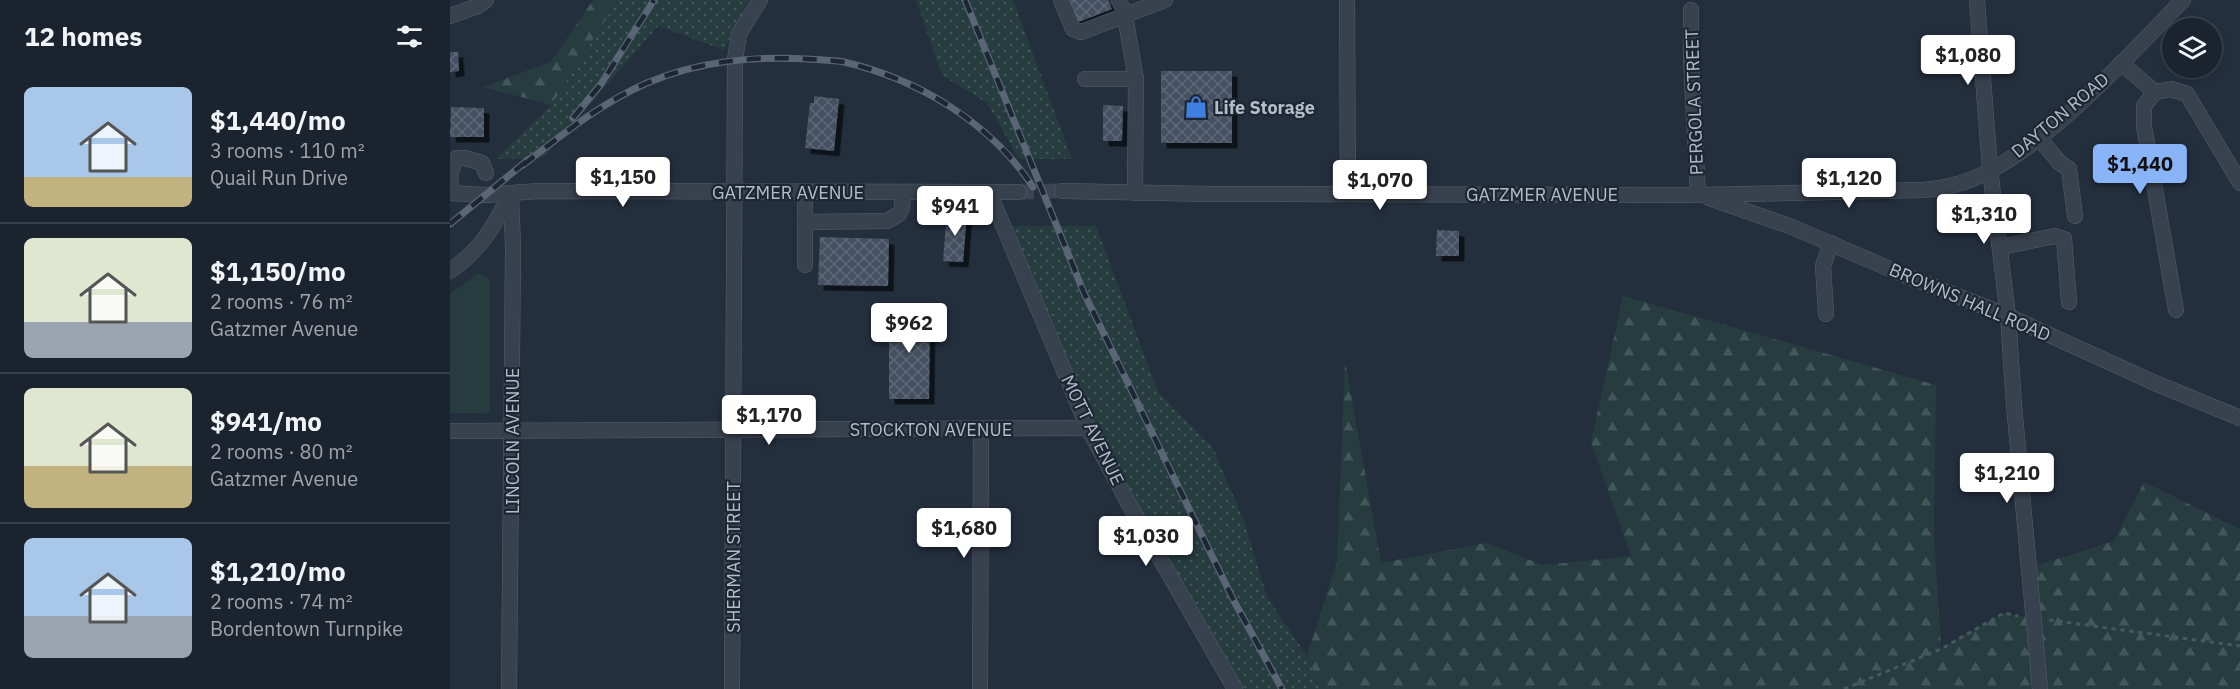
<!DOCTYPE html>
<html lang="en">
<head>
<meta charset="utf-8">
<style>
  :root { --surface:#1b232e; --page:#282f3a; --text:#f1f3f6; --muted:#a0a4aa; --line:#39404a; --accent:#8ab4f8 }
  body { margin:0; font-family:"IBM Plex Sans",sans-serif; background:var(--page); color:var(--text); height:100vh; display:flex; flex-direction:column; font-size:22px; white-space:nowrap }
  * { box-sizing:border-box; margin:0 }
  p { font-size:20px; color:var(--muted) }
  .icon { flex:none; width:33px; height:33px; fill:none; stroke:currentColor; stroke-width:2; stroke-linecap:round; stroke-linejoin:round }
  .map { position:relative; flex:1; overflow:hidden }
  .panel { display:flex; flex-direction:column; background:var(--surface); width:450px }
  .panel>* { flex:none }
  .controls { position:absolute; left:1712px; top:18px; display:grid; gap:12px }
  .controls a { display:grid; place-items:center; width:60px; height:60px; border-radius:50%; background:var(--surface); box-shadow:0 3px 9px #0003,0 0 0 2px var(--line); font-size:30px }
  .price { position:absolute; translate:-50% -51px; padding:0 14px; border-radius:6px; background:#fff; color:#222; font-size:20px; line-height:39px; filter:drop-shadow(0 2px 3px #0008) }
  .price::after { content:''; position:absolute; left:50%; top:36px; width:18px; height:14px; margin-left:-9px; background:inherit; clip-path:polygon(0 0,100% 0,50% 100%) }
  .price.selected { background:var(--accent); color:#111 }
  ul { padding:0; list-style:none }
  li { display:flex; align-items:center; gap:18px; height:150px; padding:0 24px }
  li+li { border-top:2px solid var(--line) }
  li span { display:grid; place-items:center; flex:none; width:168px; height:120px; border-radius:9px; color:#555 }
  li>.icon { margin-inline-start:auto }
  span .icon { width:72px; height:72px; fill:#fffc; stroke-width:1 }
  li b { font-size:26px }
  h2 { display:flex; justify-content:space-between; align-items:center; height:72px; padding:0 24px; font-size:26px }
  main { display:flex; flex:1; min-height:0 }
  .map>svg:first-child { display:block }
  .grass { fill:url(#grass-dots) }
  .forest { fill:url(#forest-firs) }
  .park { fill:#263c3f }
  .building { fill:url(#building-cross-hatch); filter:url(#shadow) }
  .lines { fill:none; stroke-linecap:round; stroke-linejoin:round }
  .minor-tunnel { stroke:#3a4453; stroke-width:15; stroke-dasharray:15 8; stroke-linecap:butt }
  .minor-casing { stroke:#565f6c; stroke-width:16 }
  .path { stroke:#44595c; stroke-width:3; stroke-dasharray:4.5 4.5; stroke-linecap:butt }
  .minor { stroke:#38414e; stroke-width:15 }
  .rail-casing { stroke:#5a6575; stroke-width:7 }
  .rail { stroke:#1d2633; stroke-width:4.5; stroke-dasharray:14; stroke-linecap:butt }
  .labels { text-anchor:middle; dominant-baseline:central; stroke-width:4.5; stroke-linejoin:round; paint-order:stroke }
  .street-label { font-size:18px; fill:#b4bcc9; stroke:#1d2633 }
  .poi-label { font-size:18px; font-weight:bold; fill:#b4bcc9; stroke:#1d2633; text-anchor:start }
</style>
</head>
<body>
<main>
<section class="panel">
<h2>12 homes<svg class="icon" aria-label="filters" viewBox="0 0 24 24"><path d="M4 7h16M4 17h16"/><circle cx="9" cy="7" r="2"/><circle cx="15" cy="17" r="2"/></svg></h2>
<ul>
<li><span style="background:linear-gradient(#a9c7e8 75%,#c2b280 0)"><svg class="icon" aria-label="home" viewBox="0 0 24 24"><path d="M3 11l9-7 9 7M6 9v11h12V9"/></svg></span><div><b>$1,440/mo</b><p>3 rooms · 110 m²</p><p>Quail Run Drive</p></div></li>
<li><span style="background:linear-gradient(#dfe7d0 70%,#9aa5b1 0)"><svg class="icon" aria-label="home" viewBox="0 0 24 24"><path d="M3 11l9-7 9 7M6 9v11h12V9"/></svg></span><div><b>$1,150/mo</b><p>2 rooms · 76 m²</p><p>Gatzmer Avenue</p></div></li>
<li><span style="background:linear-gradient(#dfe7d0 65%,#c2b280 0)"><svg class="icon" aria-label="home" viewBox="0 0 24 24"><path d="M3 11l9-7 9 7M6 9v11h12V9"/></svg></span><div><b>$941/mo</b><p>2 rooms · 80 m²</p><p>Gatzmer Avenue</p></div></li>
<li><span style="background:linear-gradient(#a9c7e8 65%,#9aa5b1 0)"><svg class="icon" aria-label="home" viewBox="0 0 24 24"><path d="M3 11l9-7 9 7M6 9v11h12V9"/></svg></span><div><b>$1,210/mo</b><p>2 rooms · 74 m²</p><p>Bordentown Turnpike</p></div></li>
</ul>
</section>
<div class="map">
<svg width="1790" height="689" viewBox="0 0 1790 689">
  <defs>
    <pattern id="grass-dots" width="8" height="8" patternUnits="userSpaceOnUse" patternTransform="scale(1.5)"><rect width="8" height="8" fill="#263c3f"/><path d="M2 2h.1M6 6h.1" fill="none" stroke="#435659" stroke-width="1.8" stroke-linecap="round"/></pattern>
    <pattern id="forest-firs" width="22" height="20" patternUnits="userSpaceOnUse" patternTransform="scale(1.5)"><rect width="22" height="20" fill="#263c3f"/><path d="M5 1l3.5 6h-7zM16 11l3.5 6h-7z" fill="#435659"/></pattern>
    <pattern id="building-cross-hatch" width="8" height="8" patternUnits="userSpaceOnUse" patternTransform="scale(1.5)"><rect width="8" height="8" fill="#455162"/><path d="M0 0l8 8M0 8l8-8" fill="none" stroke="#5d6877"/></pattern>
    <filter id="shadow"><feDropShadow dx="5.5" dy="5.5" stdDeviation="0" flood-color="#0009"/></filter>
  </defs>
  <rect width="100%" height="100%" fill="#242f3e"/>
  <g class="grass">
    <polygon points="168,0 299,0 274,50 208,26 93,158 46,159 101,105"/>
    <polygon points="466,0 563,0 622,159 569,159 537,103 492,75"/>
    <polygon points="560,226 646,226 708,392 763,448 794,521 817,597 857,656 871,689 782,689 638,424"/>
  </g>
  <g class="forest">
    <polygon points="143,0 168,0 101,105 33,87 101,62"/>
    <polygon points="1173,296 1486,385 1484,534 1491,648 1554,613 1583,618 1579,568 1664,541 1694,482 1790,529 1790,689 871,689 857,656 887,561 895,361 931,563 1036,543 1093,565 1181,556 1141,442"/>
  </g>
  <polygon class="park" points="28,273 38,277 40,280 40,412 37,413 0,413 0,294"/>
  <g class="building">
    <polygon points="618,0 658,0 662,9 626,23"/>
    <polygon points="0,52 8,52 9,71 0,72"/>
    <rect x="711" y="71" width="71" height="72"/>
    <polygon points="364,96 389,99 384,151 355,148 360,103 364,103"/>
    <polygon points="653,105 673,106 672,141 653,141"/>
    <polygon points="1,107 34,108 34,137 0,137"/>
    <polygon points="497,212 517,213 513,262 493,261"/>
    <polygon points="987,230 1009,231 1009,256 986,256"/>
    <polygon points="370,237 439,239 438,286 368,285"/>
    <polygon points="439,309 480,309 479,399 439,399"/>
  </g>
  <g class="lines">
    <polyline class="minor-tunnel" points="569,192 612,191"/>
    <g class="minor-casing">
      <g id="minor">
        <polyline points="611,0 623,29 631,32 715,0"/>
        <polyline points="669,0 675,16 686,79"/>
        <polyline points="897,0 898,194"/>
        <polyline points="1527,0 1540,169 1558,316 1564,405 1590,689"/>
        <polyline points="1241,10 1241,59 1248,195"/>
        <polyline points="0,16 28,6 36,0"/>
        <polyline points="1671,63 1705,92 1721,89 1737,94 1790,183"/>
        <polyline points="635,79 686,79 685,193"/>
        <polyline points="1705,92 1694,106 1694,126 1726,310"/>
        <polyline points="1588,137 1610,163 1619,169 1625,216"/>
        <polyline points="0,186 1,171 7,158 15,158 32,163 36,173"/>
        <path d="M612 191 762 194 1248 195 1473 190C1483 189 1494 188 1504 185 1582 165 1677 57 1733 0"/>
        <polyline points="539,192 638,428 680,506 785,689"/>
        <polyline points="0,193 36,195 89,191 569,192"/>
        <polyline points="355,193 355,265"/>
        <polyline points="1259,198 1342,227 1454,275 1558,316 1705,383 1790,418"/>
        <polyline points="355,222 437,221 449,214 452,208 453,192"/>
        <polyline points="1551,247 1605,236 1614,239 1619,302"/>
        <path d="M0 271C29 251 44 228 59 196"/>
        <polyline points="1376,314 1373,266 1381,243"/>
        <polyline points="0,431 638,428"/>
        <polyline points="59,689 63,248 61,194"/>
        <polyline points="282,689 285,59 289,34 310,0"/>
        <polyline points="530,689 531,430"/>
      </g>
    </g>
    <g class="path">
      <polyline points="1599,620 1790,646"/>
      <polyline points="1394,689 1491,649 1554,613 1568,616"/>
    </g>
    <use href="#minor" class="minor"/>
    <g class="rail-casing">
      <g id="rail">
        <polyline points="515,0 634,293 784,601 832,689"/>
        <polyline points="123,118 151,84 204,0"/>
        <path d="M73 165C113 134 151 103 197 83 249 61 302 56 358 59 370 60 382 60 394 62 468 79 541 123 583 187"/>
        <polyline points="0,224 79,159"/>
      </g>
    </g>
    <use href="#rail" class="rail"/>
  </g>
  <defs>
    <g id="shop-bare" transform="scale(1.8)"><path d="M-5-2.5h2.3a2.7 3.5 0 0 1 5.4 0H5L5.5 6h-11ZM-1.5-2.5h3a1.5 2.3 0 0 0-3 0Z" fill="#3f7fe0" stroke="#1d2633" stroke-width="2.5" paint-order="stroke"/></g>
  </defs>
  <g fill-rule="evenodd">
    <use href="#shop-bare" x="746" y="107"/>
  </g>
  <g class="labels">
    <g class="street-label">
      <text transform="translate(1244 102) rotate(-92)">PERGOLA STREET</text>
      <text transform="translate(1610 115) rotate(-40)">DAYTON ROAD</text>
      <text x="338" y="192">GATZMER AVENUE</text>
      <text x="1092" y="194">GATZMER AVENUE</text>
      <text transform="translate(1520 302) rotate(23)">BROWNS HALL ROAD</text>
      <text x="481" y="429">STOCKTON AVENUE</text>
      <text transform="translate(643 430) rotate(64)">MOTT AVENUE</text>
      <text transform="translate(62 441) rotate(-90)">LINCOLN AVENUE</text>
      <text transform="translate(283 557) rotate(-90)">SHERMAN STREET</text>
    </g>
    <g class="poi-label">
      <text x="764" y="107">Life Storage</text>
    </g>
  </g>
</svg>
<div class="controls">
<a><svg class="icon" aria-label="layers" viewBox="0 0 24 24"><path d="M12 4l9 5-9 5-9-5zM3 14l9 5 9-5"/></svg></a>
</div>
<b class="price" style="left:1518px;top:86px">$1,080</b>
<b class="price selected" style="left:1690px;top:195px">$1,440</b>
<b class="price" style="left:173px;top:208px">$1,150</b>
<b class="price" style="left:1399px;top:209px">$1,120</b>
<b class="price" style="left:930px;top:211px">$1,070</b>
<b class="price" style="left:505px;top:237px">$941</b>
<b class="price" style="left:1534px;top:245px">$1,310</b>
<b class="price" style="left:459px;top:354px">$962</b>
<b class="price" style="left:319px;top:446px">$1,170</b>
<b class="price" style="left:1557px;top:504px">$1,210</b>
<b class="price" style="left:514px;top:559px">$1,680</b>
<b class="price" style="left:696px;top:567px">$1,030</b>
</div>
</main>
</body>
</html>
